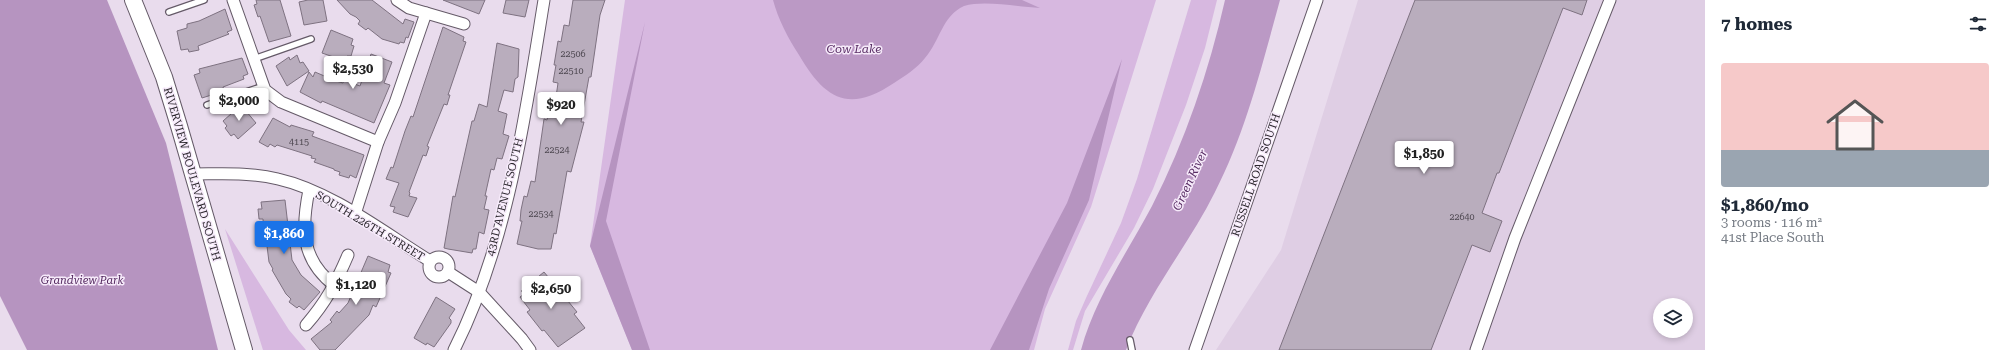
<!DOCTYPE html>
<html lang="en">
<head>
<meta charset="utf-8">
<style>
  :root { --surface:#fff; --page:#f2f2f3; --text:#1f2937; --muted:#747a83; --line:#e0e1e3; --accent:#1a73e8 }
  body { margin:0; font-family:"Roboto Serif",serif; background:var(--page); color:var(--text); height:100vh; display:flex; flex-direction:column; font-size:15px; white-space:nowrap }
  * { box-sizing:border-box; margin:0 }
  p { font-size:13px; color:var(--muted) }
  .icon { flex:none; width:22px; height:22px; fill:none; stroke:currentColor; stroke-width:2; stroke-linecap:round; stroke-linejoin:round }
  .map { position:relative; flex:1; overflow:hidden }
  .details { display:flex; flex-direction:column; background:var(--surface); width:300px }
  .details>* { flex:none }
  .controls { position:absolute; left:1653px; top:298px; display:grid; gap:8px }
  .controls a { display:grid; place-items:center; width:40px; height:40px; border-radius:50%; background:var(--surface); box-shadow:0 2px 6px #0003; font-size:20px }
  .price { position:absolute; translate:-50% -34px; padding:0 9px; border-radius:4px; background:#fff; color:#222; font-size:13px; line-height:26px; filter:drop-shadow(0 1px 2px #0008) }
  .price::after { content:''; position:absolute; left:50%; top:24px; width:12px; height:9px; margin-left:-6px; background:inherit; clip-path:polygon(0 0,100% 0,50% 100%) }
  .price.active { background:var(--accent); color:#fff }
  ul { padding:0; list-style:none }
  li { display:grid; align-content:center; gap:8px; height:212px; padding:0 16px }
  li+li { border-top:1px solid var(--line) }
  li span { display:grid; place-items:center; height:124px; border-radius:4px; color:#555 }
  li>.icon { margin-inline-start:auto }
  span .icon { width:72px; height:72px; fill:#fffc; stroke-width:1 }
  li b { font-size:17px }
  h2 { display:flex; justify-content:space-between; align-items:center; height:48px; padding:0 16px; font-size:17px }
  main { display:flex; flex:1; min-height:0 }
  .map>svg:first-child { display:block }
  .built { fill:#dfcee4; fill-rule:evenodd }
  .green { fill:#d7b8e0 }
  .forest { fill:#b694c0 }
  .water { fill:#bb99c5 }
  .building { fill:#b9adbd; stroke:#7e7281 }
  .lines { fill:none; stroke-linecap:round; stroke-linejoin:round }
  .lane-casing { stroke:#655a68; stroke-width:8 }
  .street-casing { stroke:#655a68; stroke-width:13 }
  .secondary-casing { stroke:#655a68; stroke-width:18 }
  .lane { stroke:#fff; stroke-width:5.5 }
  .street { stroke:#fff; stroke-width:11 }
  .secondary { stroke:#fff; stroke-width:16 }
  .labels { text-anchor:middle; dominant-baseline:central; stroke-width:3; stroke-linejoin:round; paint-order:stroke }
  .number-label { font-size:9px; fill:#4f4952 }
  .street-label { font-size:11px; fill:#2c282e; stroke:#f6eafa }
  .park-label { font-size:11px; font-style:italic; fill:#52275e; stroke:#f6eafa }
  .water-label { font-size:12px; font-style:italic; fill:#592e65; stroke:#f6eafa }
</style>
</head>
<body>
<main>
<div class="map">
<svg width="1705" height="350" viewBox="0 0 1705 350">
  <rect width="100%" height="100%" fill="#e9dced"/>
  <path class="built" d="M1358 0H1705V350H1216L1281 250ZM1660 305H1686V331H1660Z"/>
  <g class="green">
    <polygon points="625,0 1156,0 1091,207 1045,309 1034,350 632,350 590,246"/>
    <polygon points="1191,0 1217,0 1205,48 1186,105 1153,189 1134,228 1085,311 1073,350 1068,350 1076,321 1086,298 1121,223 1137,179"/>
    <polygon points="225,229 289,330 306,350 263,350"/>
  </g>
  <g class="forest">
    <polygon points="0,0 107,0 166,143 218,350 27,350 0,296"/>
    <polygon points="645,22 606,221 650,350 632,350 590,246"/>
    <polygon points="1122,59 1089,200 1049,289 1029,350 990,350 1067,203"/>
  </g>
  <g class="water">
    <path d="M773 0H1022L1040 8C1017 7 985 0 964 6 942 16 940 41 925 58 917 68 905 76 894 83 848 114 824 98 799 55 788 38 778 19 773 0Z"/>
    <path d="M1225 0H1280C1262 65 1246 132 1215 192 1188 246 1148 293 1126 350H1081C1095 298 1127 253 1152 206 1185 141 1209 71 1225 0Z"/>
  </g>
  <g class="building">
    <polygon points="256,0 280,0 291,36 269,42 260,16 258,17 254,5 257,4"/>
    <polygon points="308,0 323,0 327,21 304,25 299,2"/>
    <polygon points="337,0 372,0 403,24 405,19 414,22 408,38 406,37 404,43 400,42 399,44 382,39 368,28 366,30 358,24 360,21 356,17 350,14"/>
    <polygon points="443,0 485,0 479,14"/>
    <polygon points="506,0 529,0 525,17 503,13"/>
    <polygon points="573,0 605,0 600,15 591,77 589,77 581,122 584,122 571,172 567,171 556,234 554,233 551,249 538,249 517,244 522,221 520,221 521,210 524,196 527,197 531,181 535,182 544,119 547,120 551,103 555,104 558,83 553,82 556,65 554,65 558,41 561,42 564,25 569,26"/>
    <polygon points="1415,0 1587,0 1582,15 1563,8 1499,173 1497,173 1482,213 1502,221 1490,252 1472,245 1431,350 1279,350"/>
    <polygon points="225,9 232,30 227,32 229,34 198,46 199,50 189,52 188,49 181,50 177,31 187,28 187,24 199,21"/>
    <polygon points="443,27 464,37 463,41 466,42 448,95 450,95 447,105 444,104 427,146 429,147 426,156 423,155 409,192 410,193 409,196 417,198 408,217 393,212 395,207 390,206 399,183 386,179 391,167 393,168 405,131 411,116 413,117"/>
    <polygon points="331,30 353,39 351,45 354,46 351,56 347,56 345,61 322,53"/>
    <polygon points="497,43 519,49 518,77 515,79 513,92 504,90 498,111 507,114 503,134 509,136 502,159 497,158 494,170 491,169 485,196 487,196 484,209 489,210 484,234 479,232 476,249 473,249 472,253 448,249 444,248 453,196 455,197 472,121 474,121 479,104 487,107"/>
    <polygon points="371,54 392,62 384,83 390,85 374,123 322,101 321,103 300,92 309,72 313,77 315,72 336,81 343,83 344,80 360,86"/>
    <polygon points="297,55 300,63 303,62 309,71 287,86 276,66 289,57 290,60"/>
    <polygon points="242,58 248,74 243,76 244,79 223,87 224,91 202,98 194,75 200,73 199,69"/>
    <polygon points="241,105 256,123 238,139 234,134 231,136 225,128 227,126 223,121"/>
    <polygon points="273,118 290,127 291,125 314,132 312,136 364,155 356,178 350,175 349,178 339,175 340,172 334,170 334,169 314,162 316,159 311,158 312,156 277,145 275,147 270,144 268,147 259,142"/>
    <polygon points="285,200 292,260 301,275 320,292 304,310 299,306 297,308 289,302 291,299 286,294 272,270 273,269 269,262 267,246 265,246 263,219 259,219 258,209 262,209 261,202"/>
    <polygon points="368,256 390,265 388,272 391,273 376,307 373,305 369,315 335,350 320,350 311,339 332,322 330,320 337,311 339,313 348,303"/>
    <polygon points="544,272 577,312 574,314 585,328 558,347 544,330 542,331 527,312 530,310 520,297 524,294 521,291"/>
    <polygon points="436,297 455,309 449,318 451,320 451,323 434,347 427,343 426,345 414,338"/>
  </g>
  <g class="lines">
    <g class="lane-casing">
      <g id="lane">
        <polyline points="169,12 204,0"/>
        <polyline points="254,59 311,39"/>
        <polyline points="207,105 264,86"/>
        <polyline points="1130,340 1132,350"/>
      </g>
    </g>
    <g class="street-casing">
      <g id="street">
        <polyline points="233,0 265,90 281,102 378,142"/>
        <polyline points="397,0 409,8 464,24"/>
        <path d="M193 174C221 174 250 172 278 179 331 191 383 232 430 261"/>
        <path d="M309 190C301 229 301 260 335 286"/>
        <polyline points="355,214 378,142 395,103 426,13"/>
        <circle cx="439" cy="267" r="10"/>
        <polyline points="448,272 479,292 522,339 530,350"/>
        <path d="M306 325C326 302 336 283 348 255"/>
        <path d="M454 350C508 243 525 117 544 0"/>
        <polyline points="1195,350 1317,0"/>
        <polyline points="1476,350 1515,238 1610,0"/>
      </g>
    </g>
    <g class="secondary-casing">
      <polyline id="secondary" points="133,0 164,77 179,126 244,350"/>
    </g>
    <use href="#lane" class="lane"/>
    <use href="#street" class="street"/>
    <use href="#secondary" class="secondary"/>
  </g>
  <g class="labels">
    <g class="number-label">
      <text x="573" y="54">22506</text>
      <text x="571" y="71">22510</text>
      <text x="299" y="142">4115</text>
      <text x="557" y="150">22524</text>
      <text x="541" y="214">22534</text>
      <text x="1462" y="217">22640</text>
    </g>
    <g class="street-label">
      <text transform="translate(192 174) rotate(74)">RIVERVIEW BOULEVARD SOUTH</text>
      <text transform="translate(1256 175) rotate(-71)">RUSSELL ROAD SOUTH</text>
      <text transform="translate(505 197) rotate(-76)">43RD AVENUE SOUTH</text>
      <text transform="translate(370 226) rotate(31)">SOUTH 226TH STREET</text>
    </g>
    <g class="park-label">
      <text x="82" y="280">Grandview Park</text>
    </g>
    <g class="water-label">
      <text x="854" y="49">Cow Lake</text>
      <text transform="translate(1190 180) rotate(-65)">Green River</text>
    </g>
  </g>
</svg>
<div class="controls">
<a><svg class="icon" aria-label="layers" viewBox="0 0 24 24"><path d="M12 4l9 5-9 5-9-5zM3 14l9 5 9-5"/></svg></a>
</div>
<b class="price" style="left:353px;top:90px">$2,530</b>
<b class="price" style="left:239px;top:122px">$2,000</b>
<b class="price" style="left:561px;top:126px">$920</b>
<b class="price" style="left:1424px;top:175px">$1,850</b>
<b class="price active" style="left:284px;top:255px">$1,860</b>
<b class="price" style="left:356px;top:306px">$1,120</b>
<b class="price" style="left:551px;top:310px">$2,650</b>
</div>
<section class="details">
<h2>7 homes<svg class="icon" aria-label="filters" viewBox="0 0 24 24"><path d="M4 7h16M4 17h16"/><circle cx="9" cy="7" r="2"/><circle cx="15" cy="17" r="2"/></svg></h2>
<ul>
<li><span style="background:linear-gradient(#f6c9c9 70%,#9aa5b1 0)"><svg class="icon" aria-label="home" viewBox="0 0 24 24"><path d="M3 11l9-7 9 7M6 9v11h12V9"/></svg></span><div><b>$1,860/mo</b><p>3 rooms · 116 m²</p><p>41st Place South</p></div></li>
</ul>
</section>
</main>
</body>
</html>
